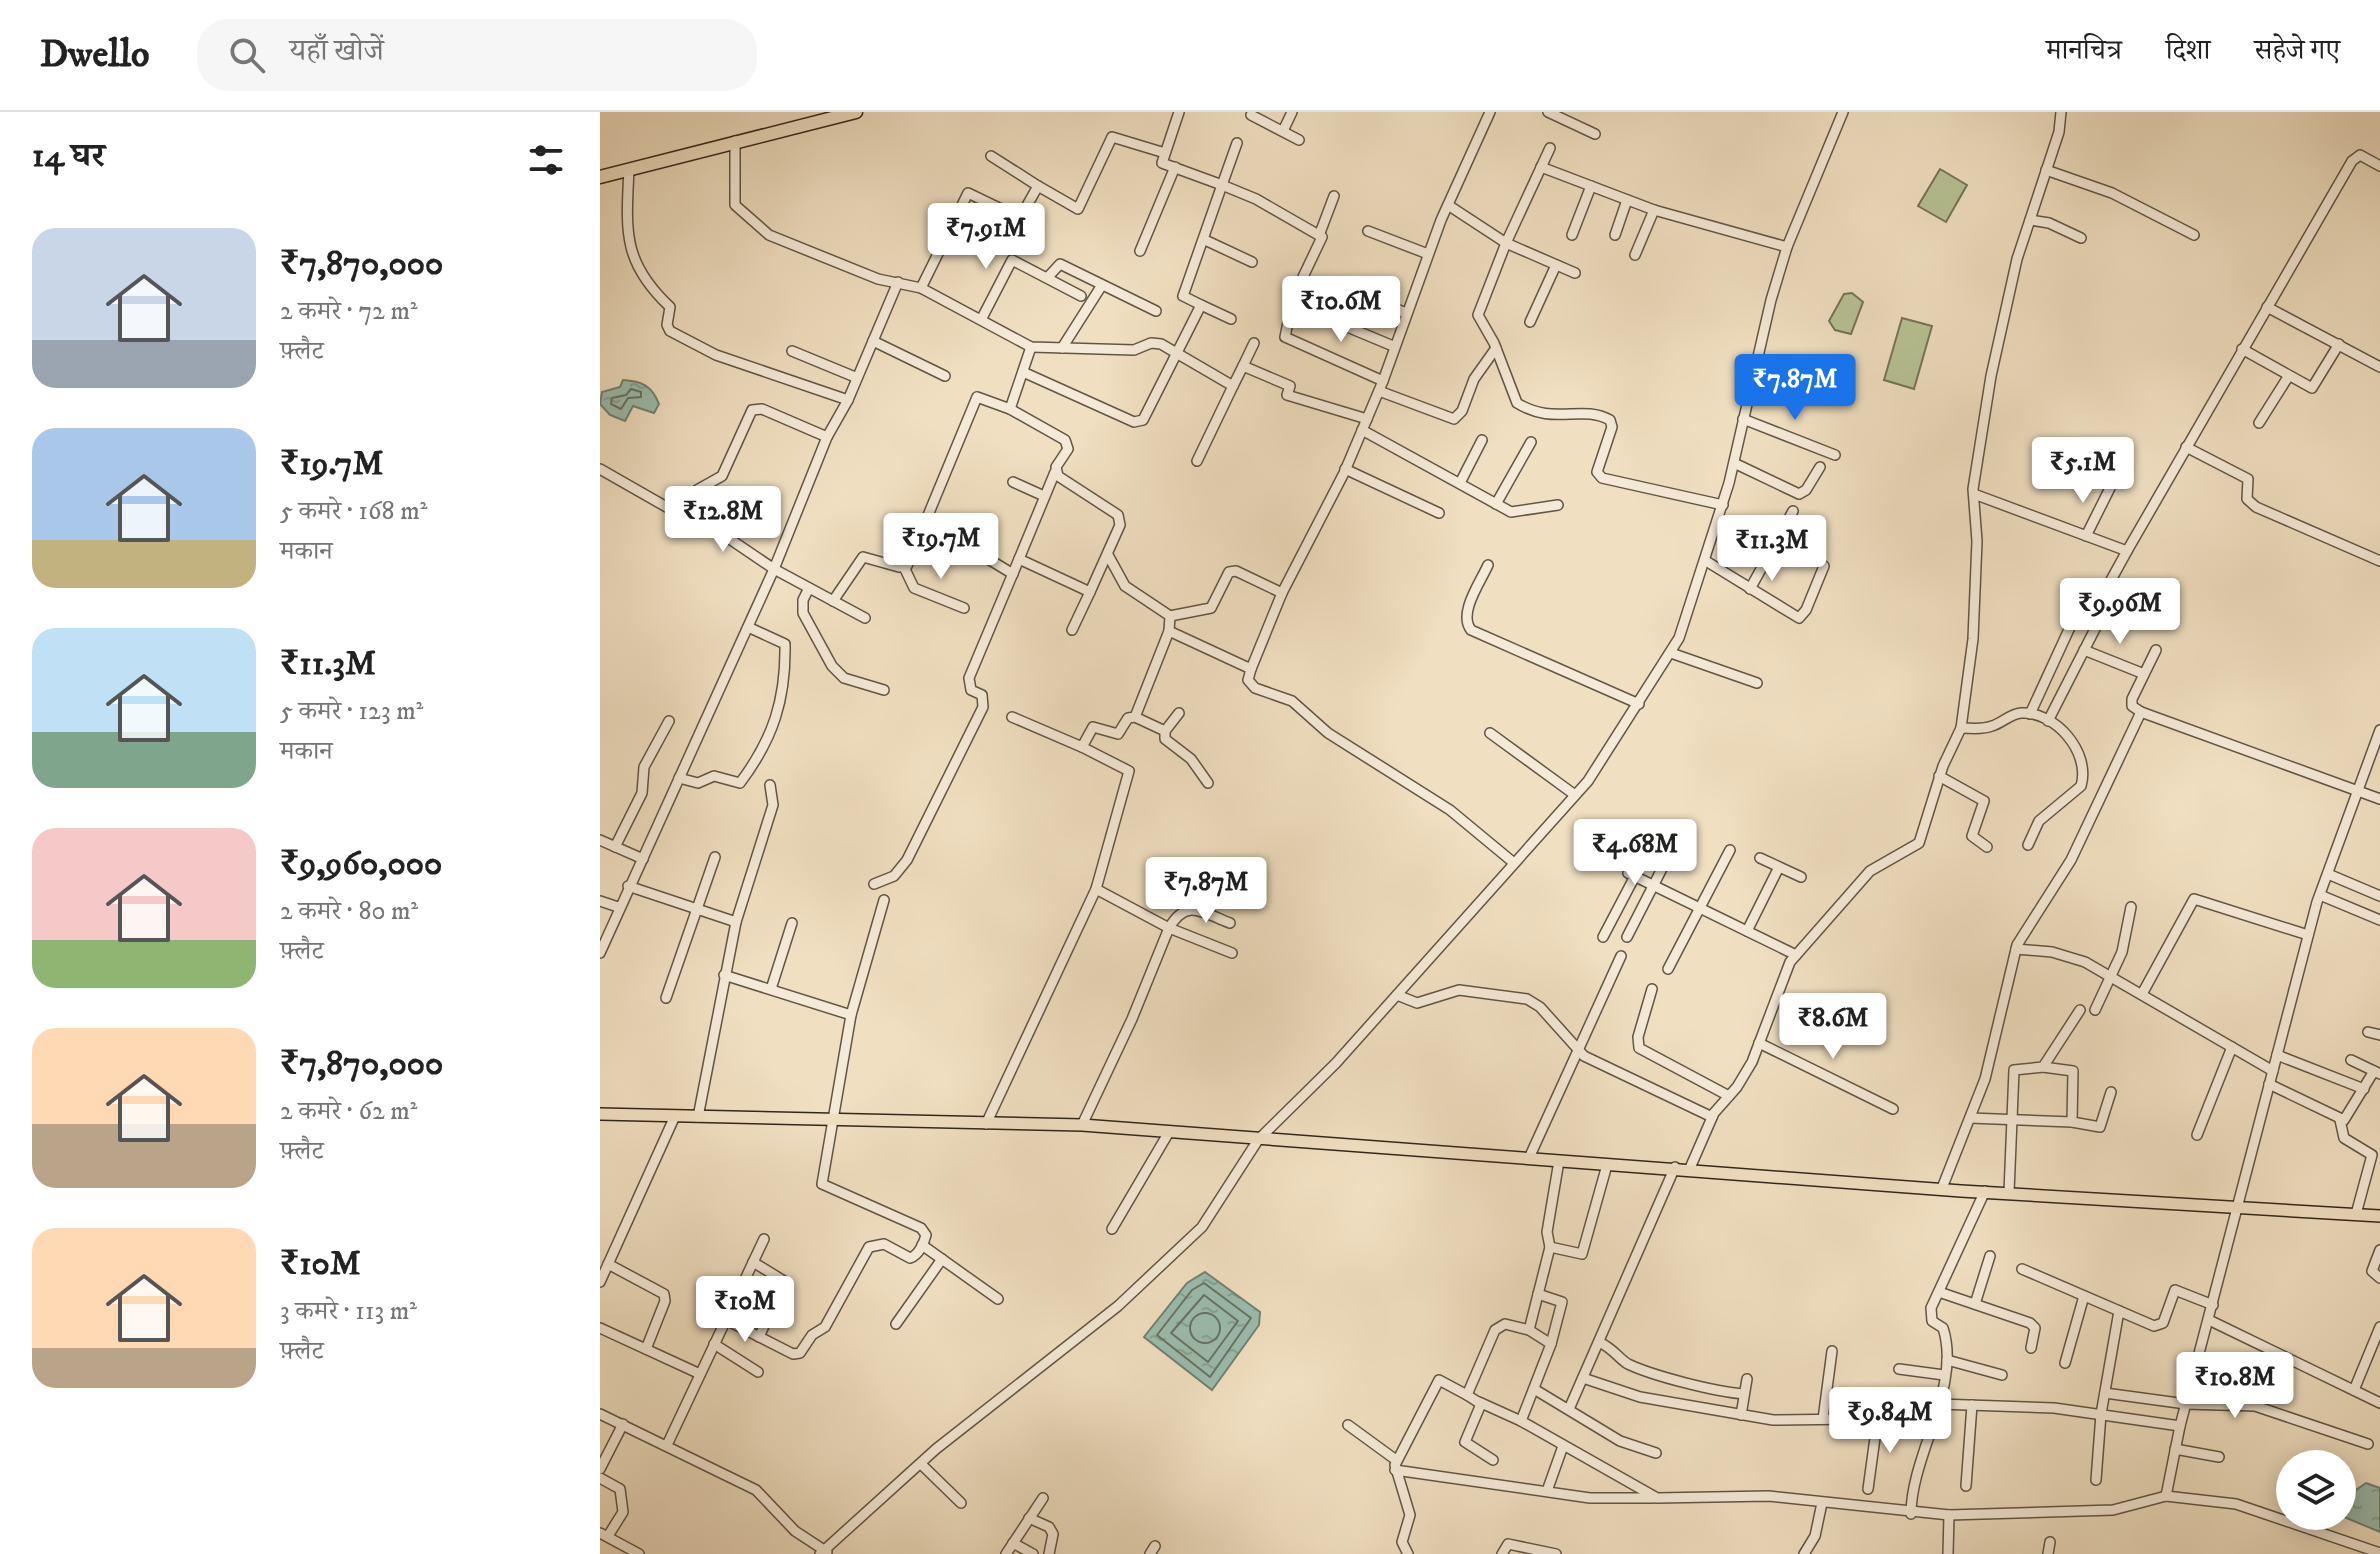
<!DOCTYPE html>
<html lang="hi">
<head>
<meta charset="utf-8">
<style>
  :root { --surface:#fff; --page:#f6f6f6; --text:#222; --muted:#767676; --line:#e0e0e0; --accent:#1a73e8 }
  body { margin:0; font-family:"IM FELL DW Pica","Noto Serif Devanagari",serif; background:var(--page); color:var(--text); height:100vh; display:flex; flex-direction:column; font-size:30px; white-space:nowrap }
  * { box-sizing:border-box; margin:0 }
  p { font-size:26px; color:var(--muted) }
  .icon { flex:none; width:44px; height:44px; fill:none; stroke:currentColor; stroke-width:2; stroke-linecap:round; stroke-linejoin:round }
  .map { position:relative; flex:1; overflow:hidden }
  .panel { display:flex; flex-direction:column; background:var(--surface); width:600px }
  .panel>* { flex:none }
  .tools { position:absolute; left:1676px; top:1338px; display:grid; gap:16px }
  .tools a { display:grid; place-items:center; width:80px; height:80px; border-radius:50%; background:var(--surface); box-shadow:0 4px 20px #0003; font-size:40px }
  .price { position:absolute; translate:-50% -68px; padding:0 18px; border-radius:8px; background:#fff; color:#222; font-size:26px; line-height:52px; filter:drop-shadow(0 2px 4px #0008) }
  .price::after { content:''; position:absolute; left:50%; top:48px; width:24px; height:18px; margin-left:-12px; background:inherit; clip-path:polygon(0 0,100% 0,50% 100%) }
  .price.selected { background:var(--accent); color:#fff }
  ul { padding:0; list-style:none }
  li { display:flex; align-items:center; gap:24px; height:200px; padding:0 32px }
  li span { display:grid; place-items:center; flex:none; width:224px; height:160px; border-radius:24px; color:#555 }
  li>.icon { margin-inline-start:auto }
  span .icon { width:96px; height:96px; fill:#fffc; stroke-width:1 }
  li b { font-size:34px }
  h2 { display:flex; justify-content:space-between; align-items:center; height:96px; padding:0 32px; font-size:34px }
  header { display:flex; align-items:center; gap:48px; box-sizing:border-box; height:112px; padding:0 40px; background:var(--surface); border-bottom:2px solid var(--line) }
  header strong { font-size:38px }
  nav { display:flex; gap:44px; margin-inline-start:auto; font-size:28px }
  .search { width:560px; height:72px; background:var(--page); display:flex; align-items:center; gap:20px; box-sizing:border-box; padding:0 28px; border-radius:32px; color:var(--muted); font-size:30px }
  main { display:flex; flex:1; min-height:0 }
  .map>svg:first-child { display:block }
  .green { fill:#b7c295; stroke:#747458; stroke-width:2 }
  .water { fill:url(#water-ripples); stroke:#718173; stroke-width:2 }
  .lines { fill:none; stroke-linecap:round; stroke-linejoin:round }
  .shore { stroke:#667264; stroke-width:2 }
  .minor-casing { stroke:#615545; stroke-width:12 }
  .major-casing { stroke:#31271c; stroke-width:14 }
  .highway-casing { stroke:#31271c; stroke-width:15 }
  .minor { stroke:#f5ead7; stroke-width:9 }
  .major { stroke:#f0dfc1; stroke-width:11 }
  .highway { stroke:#f0dfc1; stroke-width:12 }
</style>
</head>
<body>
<header>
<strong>Dwello</strong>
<div class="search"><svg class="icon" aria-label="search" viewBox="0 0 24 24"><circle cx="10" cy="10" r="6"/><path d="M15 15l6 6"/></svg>यहाँ खोजें</div>
<nav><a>मानचित्र</a><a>दिशा</a><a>सहेजे गए</a></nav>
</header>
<main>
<section class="panel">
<h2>14 घर<svg class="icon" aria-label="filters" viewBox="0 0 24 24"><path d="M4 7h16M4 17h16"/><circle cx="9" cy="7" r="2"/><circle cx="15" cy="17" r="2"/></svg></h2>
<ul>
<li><span style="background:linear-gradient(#c9d6e8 70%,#9aa5b1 0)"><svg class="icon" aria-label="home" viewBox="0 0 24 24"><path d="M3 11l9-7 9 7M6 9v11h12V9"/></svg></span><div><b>₹7,870,000</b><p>2 कमरे · 72 m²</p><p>फ़्लैट</p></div></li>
<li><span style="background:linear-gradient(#a9c7e8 70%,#c2b280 0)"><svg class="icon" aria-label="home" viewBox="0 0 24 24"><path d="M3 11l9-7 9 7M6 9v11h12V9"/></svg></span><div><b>₹19.7M</b><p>5 कमरे · 168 m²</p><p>मकान</p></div></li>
<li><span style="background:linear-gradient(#bfe0f5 65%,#7fa58c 0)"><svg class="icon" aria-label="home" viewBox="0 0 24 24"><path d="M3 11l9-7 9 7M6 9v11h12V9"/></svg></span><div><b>₹11.3M</b><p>5 कमरे · 123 m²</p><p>मकान</p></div></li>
<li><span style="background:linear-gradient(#f6c9c9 70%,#8fb573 0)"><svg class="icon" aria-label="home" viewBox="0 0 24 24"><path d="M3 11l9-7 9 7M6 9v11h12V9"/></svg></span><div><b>₹9,960,000</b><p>2 कमरे · 80 m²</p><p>फ़्लैट</p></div></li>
<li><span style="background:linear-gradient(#ffd9b3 60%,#b9a48a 0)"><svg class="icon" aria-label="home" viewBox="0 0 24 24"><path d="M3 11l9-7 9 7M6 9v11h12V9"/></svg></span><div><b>₹7,870,000</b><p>2 कमरे · 62 m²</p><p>फ़्लैट</p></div></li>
<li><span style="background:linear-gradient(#ffd9b3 75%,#b9a48a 0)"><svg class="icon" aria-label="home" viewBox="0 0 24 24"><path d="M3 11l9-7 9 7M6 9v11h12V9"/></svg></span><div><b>₹10M</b><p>3 कमरे · 113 m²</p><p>फ़्लैट</p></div></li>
</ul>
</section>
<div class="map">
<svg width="1780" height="1442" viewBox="0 0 1780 1442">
  <defs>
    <pattern id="water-ripples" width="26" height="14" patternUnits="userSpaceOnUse" patternTransform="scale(2)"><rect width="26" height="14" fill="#9bbdad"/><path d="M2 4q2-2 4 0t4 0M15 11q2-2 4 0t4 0" fill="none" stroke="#86a294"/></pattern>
  </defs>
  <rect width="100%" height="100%" fill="#f0dfc1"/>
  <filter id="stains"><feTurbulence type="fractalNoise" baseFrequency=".0025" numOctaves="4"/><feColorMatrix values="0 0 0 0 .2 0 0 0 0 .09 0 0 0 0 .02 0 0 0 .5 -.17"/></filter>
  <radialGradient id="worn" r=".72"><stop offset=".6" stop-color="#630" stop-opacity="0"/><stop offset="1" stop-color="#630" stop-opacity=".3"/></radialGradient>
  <g class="green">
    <polygon points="1340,57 1367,73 1346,110 1318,94"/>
    <polygon points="1252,181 1263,190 1251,222 1235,218 1229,209 1244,182"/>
    <polygon points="1302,206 1332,214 1314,277 1284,268"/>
  </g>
  <g class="water">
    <path d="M23 268C42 269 52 274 59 292L54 301 33 294 25 309 10 303 0 292 2 280 20 275Z"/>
    <polygon points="605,1160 660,1200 659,1213 612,1278 544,1225 587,1171"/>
    <polygon points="1766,1371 1780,1376 1780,1420 1744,1405 1756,1378"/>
  </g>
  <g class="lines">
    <g class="shore">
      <polygon points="31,277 41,280 41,285 28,286 21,297 11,292 12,286 26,283"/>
      <polygon points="604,1171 651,1206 610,1265 557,1223 592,1178"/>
      <polygon points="604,1183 638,1209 608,1250 571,1221"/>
      <circle cx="605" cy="1216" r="15"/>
    </g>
    <g class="minor-casing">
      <g id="minor">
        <polyline points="948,0 995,22"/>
        <polyline points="651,3 699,28"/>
        <polyline points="683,19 692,0"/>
        <polyline points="135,29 135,93 169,123 278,167 321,176 431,235 534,238 551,231 561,232 633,274 643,254 690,274 687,283 767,307"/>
        <polyline points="637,31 622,73 656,87 722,125 693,186 685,225 783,269"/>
        <polyline points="950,36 906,131 975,161"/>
        <polyline points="391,44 438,74"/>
        <polyline points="941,55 1054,98 1187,135"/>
        <path d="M29 57C26 119 22 150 70 195L67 213 70 219 116 243 248 288"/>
        <polyline points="1446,58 1512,81 1594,123"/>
        <path d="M848 93 906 131 878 203 894 231 917 291C954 314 981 292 1010 308L1012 315 997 360 1002 366 1123 393"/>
        <polyline points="1430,108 1449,111 1481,126"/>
        <polyline points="768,119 828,142"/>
        <polyline points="720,121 734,84"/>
        <polyline points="972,123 991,74"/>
        <polyline points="1015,123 1027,88"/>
        <polyline points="605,128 652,150"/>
        <polyline points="540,139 575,55"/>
        <polyline points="1035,143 1054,98"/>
        <polyline points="448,165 460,152 556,199"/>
        <polyline points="321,176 368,81 420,106 438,74 478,97 512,25 565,41"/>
        <polyline points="751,178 806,201"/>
        <polyline points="601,193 631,207"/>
        <polyline points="1667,195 1780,255"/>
        <polyline points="714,201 793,234"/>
        <polyline points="382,206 412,148 481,184"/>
        <polyline points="930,210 956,153"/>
        <polyline points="273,229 345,264"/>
        <polyline points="462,236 502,173"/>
        <polyline points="1642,237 1712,276 1739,232"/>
        <polyline points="192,239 255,265"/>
        <polyline points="1156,248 1221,272"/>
        <polyline points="643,254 654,231"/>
        <polyline points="423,260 534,310 543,308 601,193 583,184 622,73 562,51 579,0"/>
        <polyline points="779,279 854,307 862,299 874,267 896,236"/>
        <polyline points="1143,307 1235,343"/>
        <polyline points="1659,311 1688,265"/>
        <polyline points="762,318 911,400 958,393"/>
        <polyline points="1586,335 1648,367 1647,387 1656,395 1780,449"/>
        <polyline points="597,349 633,274"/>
        <polyline points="1134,351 1199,382 1206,378 1220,355"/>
        <polyline points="0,357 84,405 90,400 97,378 122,364 152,298 162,297 227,325"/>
        <polyline points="745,357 839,401"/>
        <polyline points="413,370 444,384"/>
        <polyline points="860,371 882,328"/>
        <polyline points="1374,382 1527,439 1500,488 1498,511 1448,609"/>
        <polyline points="896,392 931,330"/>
        <polyline points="90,400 174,457 265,506"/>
        <polyline points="1486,424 1510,376"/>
        <polyline points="357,428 413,462"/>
        <polyline points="1527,439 1752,49 1760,43 1780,54"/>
        <polyline points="508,443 525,474 570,504 569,519 651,557 648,568 655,576 692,589 728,621 850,698 914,751"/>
        <polyline points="419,447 455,360"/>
        <polyline points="1106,449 1199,506 1206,498 1224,454"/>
        <path d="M888 453C880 471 858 501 871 518L1039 592"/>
        <polyline points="304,455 314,476 364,496"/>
        <polyline points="209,476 203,488 203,501 232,554 244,566 284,578"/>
        <polyline points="1150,477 1193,399"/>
        <polyline points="233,489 263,445 299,455 307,454 377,285 410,297"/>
        <polyline points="570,504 611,496 629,460 636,459 682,481"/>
        <polyline points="472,518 490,480"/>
        <polyline points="1484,538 1544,562"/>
        <polyline points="1071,541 1157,571"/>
        <polyline points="651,557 682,481 744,361 783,269 841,108 890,0"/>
        <polyline points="1541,600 1532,594 1532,587 1556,538"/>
        <polyline points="1430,602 1471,513 1480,502 1499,494"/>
        <polyline points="412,605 482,635"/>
        <polyline points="535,605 565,619 579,601"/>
        <path d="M1361 616C1371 616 1382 618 1392 614 1402 611 1410 602 1421 601 1455 599 1491 640 1481 674L1439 709 1428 733"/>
        <polyline points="565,619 565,627 591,647 608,671"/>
        <polyline points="890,621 975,683"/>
        <polyline points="1339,664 1384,689 1372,724 1387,735"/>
        <path d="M79 666 98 671 114 664 140 671C173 627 186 588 185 532L148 515"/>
        <polyline points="0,728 43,747"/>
        <polyline points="15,735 42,681 44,655 69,609"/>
        <polyline points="1160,746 1201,765"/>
        <polyline points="1028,761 1196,843"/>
        <polyline points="1728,762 1780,784"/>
        <polyline points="274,772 294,764 307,748 383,595 382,583 371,578 369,566 419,447 490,480 520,413 518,403 458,364 456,355 468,337 465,328 410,297 431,235"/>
        <polyline points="28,774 136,810"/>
        <polyline points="1720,783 1780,808"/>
        <polyline points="0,789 18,795"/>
        <path d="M630 811C603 801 587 785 569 816L632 841"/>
        <polyline points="1147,819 1179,755"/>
        <polyline points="1003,825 1035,764"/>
        <polyline points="1027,825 1071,739"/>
        <polyline points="1416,837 1452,840 1485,850 1673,959"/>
        <polyline points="0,841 174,457 227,325 248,288 298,170"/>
        <polyline points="1068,857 1130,738"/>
        <polyline points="124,863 251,903"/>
        <polyline points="171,877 192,811"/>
        <polyline points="1052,877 1038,925 1039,936 1129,984"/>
        <polyline points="1542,882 1594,787 1708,823"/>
        <polyline points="797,883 817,891 859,878 927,887 940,895 984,944 1112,1005"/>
        <polyline points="66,886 115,745"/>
        <polyline points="1495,898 1522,840 1531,795"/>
        <polyline points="1768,920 1780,923"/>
        <polyline points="1159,931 1293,997"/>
        <polyline points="1677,943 1764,977"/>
        <polyline points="1751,948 1774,959"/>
        <polyline points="1443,955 1473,959 1472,1010"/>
        <polyline points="1669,972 1744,1008 1774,959 1780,962"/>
        <polyline points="98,1005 136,810 173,693 170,673"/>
        <polyline points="1370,1006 1472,1010 1500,1015 1511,980"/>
        <polyline points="1740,1008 1744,1026 1772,1043 1756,1102"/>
        <polyline points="386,1012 496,777"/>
        <polyline points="482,1013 532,907 569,816 496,777 529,659 482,635 493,615 518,622 528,606 535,605 569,519"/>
        <polyline points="1597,1023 1632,935"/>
        <polyline points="929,1046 1021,844"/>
        <polyline points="1007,1053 982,1142 950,1135 929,1218 951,1232 921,1309 1057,1386 1169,1384 1349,1403 1513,1398 1566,1384 1636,1392 1780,1441"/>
        <polyline points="1090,1056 1114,1001 1137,975 1152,950 1190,850 1270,759 1319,731 1343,654 1361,616 1373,527 1377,429 1373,377 1391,264 1417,147 1459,20 1461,0"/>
        <polyline points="1342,1076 1385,967 1417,833 1471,748 1541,600 1780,687"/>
        <polyline points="1409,1080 1414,958 1443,955 1480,898"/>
        <polyline points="512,1117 569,1020"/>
        <polyline points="322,1133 398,1187"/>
        <polyline points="950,1135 947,1120 959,1049"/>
        <polyline points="1780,1138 1772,1159 1780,1166"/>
        <polyline points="153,1150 184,1169 159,1225"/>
        <polyline points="8,1152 64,1182 65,1189 46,1237"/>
        <polyline points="1422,1157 1554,1214 1563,1211 1575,1178 1613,1193"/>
        <polyline points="0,1170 75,1004"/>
        <polyline points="1339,1180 1430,1211 1435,1216 1431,1236"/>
        <polyline points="938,1182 962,1190 951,1232"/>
        <polyline points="1375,1192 1390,1144"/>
        <path d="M126 1208 193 1242 200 1241 212 1223 225 1215 269 1135 284 1132 310 1146C319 1143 324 1131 326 1123L321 1116 222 1072 251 903 284 788"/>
        <polyline points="1609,1208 1780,1291"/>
        <polyline points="296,1212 342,1147"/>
        <polyline points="0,1216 100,1262"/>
        <path d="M999 1230C1014 1237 1019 1247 1028 1252 1053 1264 1116 1280 1144 1282"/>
        <polyline points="114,1232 158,1260"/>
        <polyline points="1347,1248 1402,1263"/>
        <polyline points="1465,1251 1484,1184"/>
        <polyline points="1299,1257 1344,1263"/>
        <polyline points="983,1266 1040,1285 1173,1308 1335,1306"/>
        <polyline points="934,1277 1020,1329 1056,1341"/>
        <polyline points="1754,1278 1780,1215"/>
        <polyline points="1505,1281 1586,1292 1655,1294 1768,1332"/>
        <polyline points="867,1283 881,1292 865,1330 893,1348"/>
        <polyline points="879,1290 921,1309"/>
        <polyline points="1339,1292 1454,1296 1580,1314"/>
        <polyline points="969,1297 1075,1055"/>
        <polyline points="0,1302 156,1378 195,1419 227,1440"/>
        <polyline points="1141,1303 1147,1267"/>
        <polyline points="1223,1307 1232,1239"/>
        <polyline points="748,1313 796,1348"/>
        <polyline points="67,1333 164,1127"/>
        <polyline points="1575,1337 1619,1345"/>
        <polyline points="321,1352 361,1391"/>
        <polyline points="0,1357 23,1312"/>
        <polyline points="795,1358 990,1386 1053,1386"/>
        <polyline points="0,1366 20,1377 23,1400 8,1424"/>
        <polyline points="1496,1368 1501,1302 1519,1199"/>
        <polyline points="1366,1374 1372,1293"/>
        <polyline points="1268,1377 1278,1304"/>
        <polyline points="947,1379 963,1334"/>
        <polyline points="1566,1384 1580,1314 1717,790 1780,618"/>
        <path d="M1311 1402C1311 1343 1362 1275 1343 1216L1332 1209 1331 1196 1385 1079"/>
        <polyline points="429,1406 449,1415 453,1422 449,1442"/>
        <polyline points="0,1421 39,1442"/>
        <polyline points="413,1431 433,1442"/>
        <polyline points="220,1442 336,1337 518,1194 602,1115 658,1028 736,951 988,669 1079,526 1129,371 1171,188 1187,135 1243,0"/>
        <polyline points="406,1442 443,1386"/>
        <polyline points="550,1442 555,1434"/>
        <polyline points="808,1442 802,1430 810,1403 795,1353 839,1268 867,1283 895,1218 905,1212 929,1218"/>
        <polyline points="902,1442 908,1432 956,1442"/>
        <polyline points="1204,1442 1215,1424 1222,1391"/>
        <polyline points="1348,1442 1349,1403"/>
        <polyline points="1448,1442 1450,1430"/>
      </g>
    </g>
    <g class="major-casing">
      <polyline id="major" points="0,1002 482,1013 1361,1079 1780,1104"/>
    </g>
    <g class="highway-casing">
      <polyline id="highway" points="0,65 256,0"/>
    </g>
    <use href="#minor" class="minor"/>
    <use href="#major" class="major"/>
    <use href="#highway" class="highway"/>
  </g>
  <rect width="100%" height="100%" filter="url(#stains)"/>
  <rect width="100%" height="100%" fill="url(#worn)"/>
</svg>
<div class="tools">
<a><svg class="icon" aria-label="layers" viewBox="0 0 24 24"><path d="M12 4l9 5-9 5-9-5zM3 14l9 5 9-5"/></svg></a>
</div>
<b class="price" style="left:386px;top:159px">₹7.91M</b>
<b class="price" style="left:741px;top:232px">₹10.6M</b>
<b class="price selected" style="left:1195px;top:310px">₹7.87M</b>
<b class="price" style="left:1483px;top:393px">₹5.1M</b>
<b class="price" style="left:123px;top:442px">₹12.8M</b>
<b class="price" style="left:341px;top:469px">₹19.7M</b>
<b class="price" style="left:1172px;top:471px">₹11.3M</b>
<b class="price" style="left:1520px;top:534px">₹9.96M</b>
<b class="price" style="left:1035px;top:775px">₹4.68M</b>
<b class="price" style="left:606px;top:813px">₹7.87M</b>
<b class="price" style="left:1233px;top:949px">₹8.6M</b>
<b class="price" style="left:145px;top:1232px">₹10M</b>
<b class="price" style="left:1635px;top:1308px">₹10.8M</b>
<b class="price" style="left:1290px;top:1343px">₹9.84M</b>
</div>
</main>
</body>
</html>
